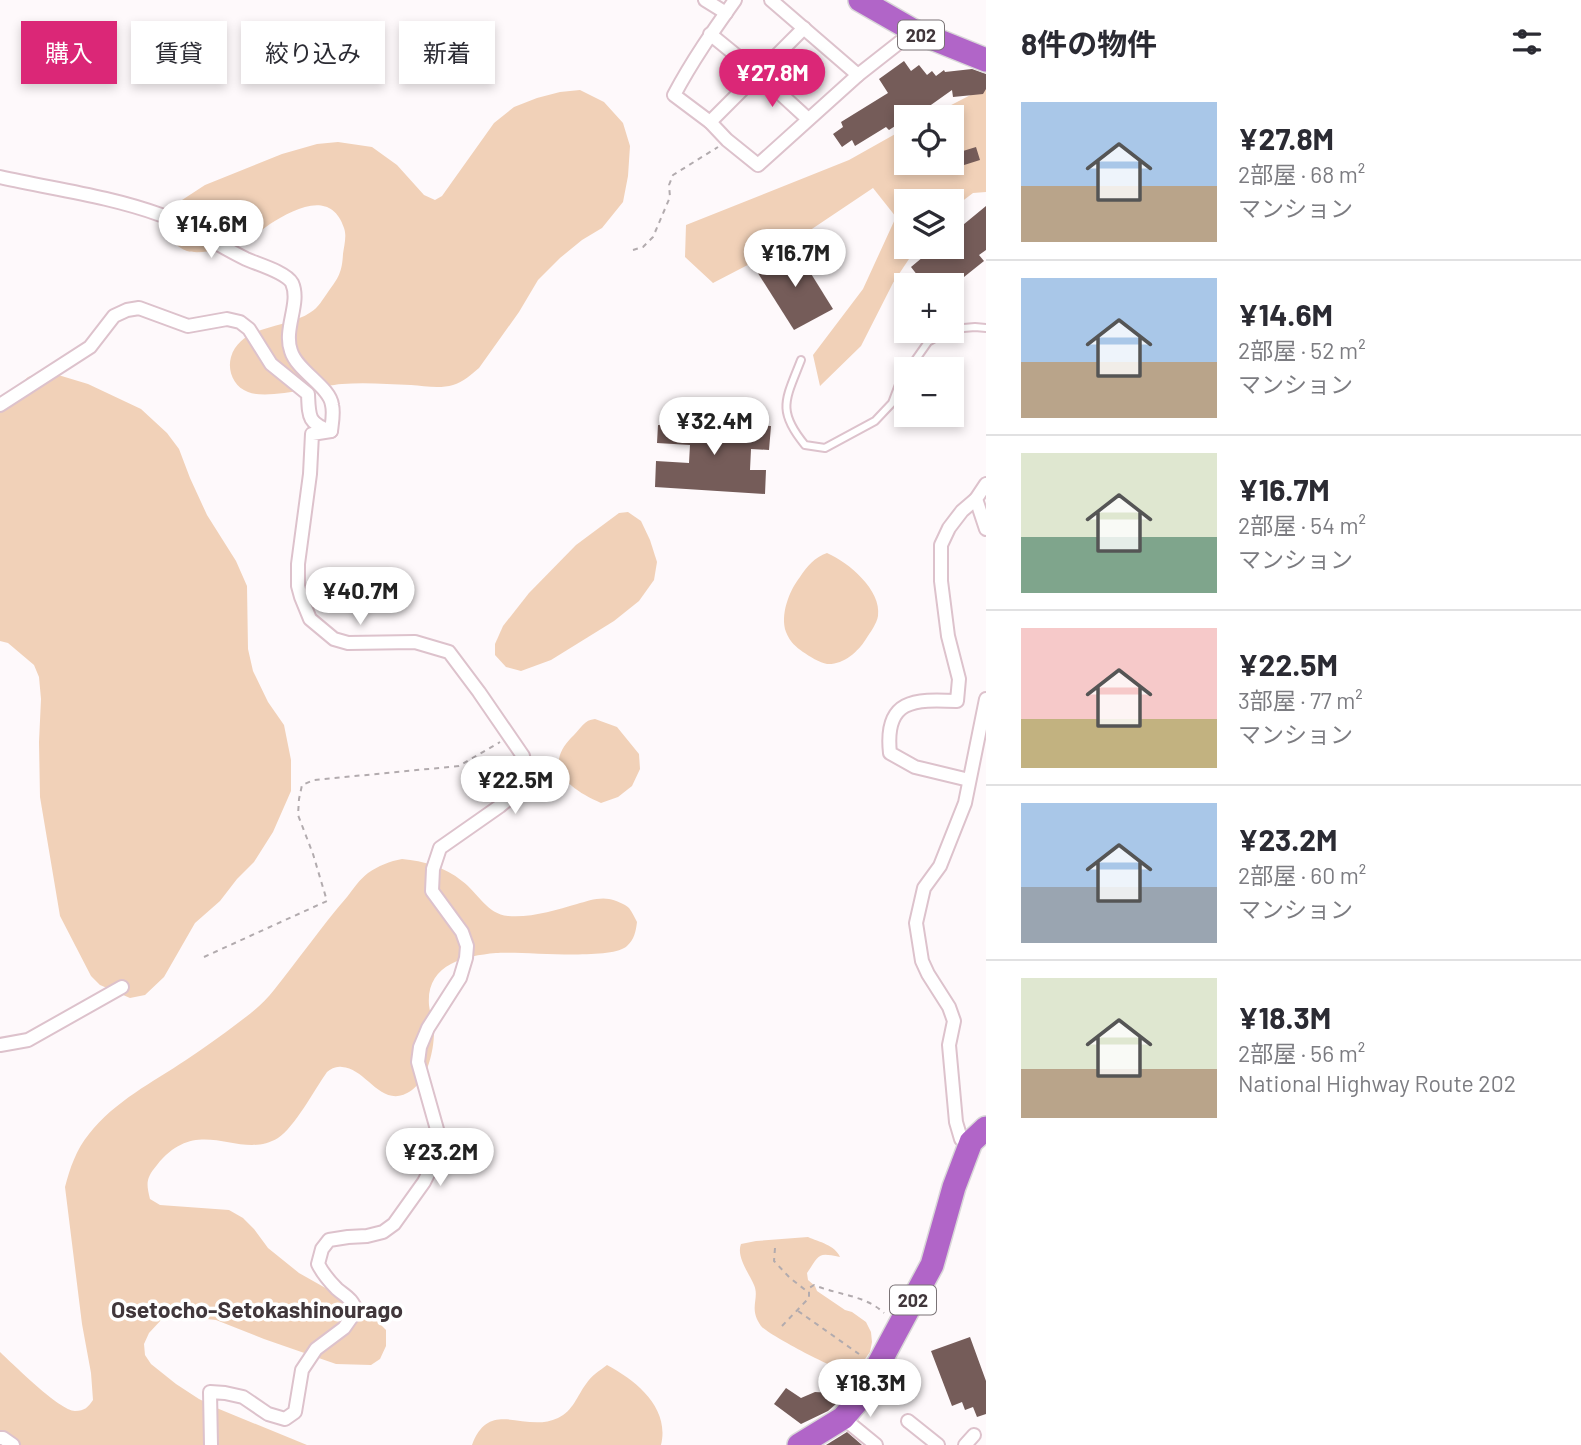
<!DOCTYPE html>
<html lang="ja">
<head>
<meta charset="utf-8">
<style>
  :root { --surface:#fff; --page:#f2f2f3; --text:#2b2b33; --muted:#7c7c81; --line:#e1e1e2; --accent:#db2777 }
  body { margin:0; font-family:Barlow,"Noto Sans JP",sans-serif; background:var(--page); color:var(--text); height:100vh; display:flex; flex-direction:column; font-size:26px; white-space:nowrap }
  * { box-sizing:border-box; margin:0 }
  p { font-size:23px; color:var(--muted) }
  .icon { flex:none; width:38px; height:38px; fill:none; stroke:currentColor; stroke-width:2; stroke-linecap:round; stroke-linejoin:round }
  .map { position:relative; flex:1; overflow:hidden }
  .side { display:flex; flex-direction:column; background:var(--surface); width:595px }
  .side>* { flex:none }
  .banner { position:absolute; left:21px; top:21px; width:665px; height:63px; display:flex; gap:14px }
  .controls { position:absolute; left:894px; top:105px; display:grid; gap:14px }
  .controls a { display:grid; place-items:center; width:70px; height:70px; border-radius:0px; background:var(--surface); box-shadow:0 4px 10px #0003; font-size:35px }
  .price { position:absolute; translate:-50% -60px; padding:0 16px; border-radius:24px; background:#fff; color:#222; font-size:23px; line-height:46px; filter:drop-shadow(0 2px 4px #0008) }
  .price::after { content:''; position:absolute; left:50%; top:42px; width:21px; height:16px; margin-left:-10px; background:inherit; clip-path:polygon(0 0,100% 0,50% 100%) }
  .price.active { background:var(--accent); color:#fff }
  ul { padding:0; list-style:none }
  li { display:flex; align-items:center; gap:21px; height:175px; padding:0 35px }
  li+li { border-top:2px solid var(--line) }
  li span { display:grid; place-items:center; flex:none; width:196px; height:140px; border-radius:0px; color:#555 }
  li>.icon { margin-inline-start:auto }
  span .icon { width:84px; height:84px; fill:#fffc; stroke-width:1 }
  li b { font-size:30px }
  h2 { display:flex; justify-content:space-between; align-items:center; height:84px; padding:0 35px; font-size:30px }
  .chip { padding:0 24px; border-radius:0px; background:var(--surface); box-shadow:0 4px 10px #0003; font-size:24px; line-height:63px }
  .chip.active { background:var(--accent); color:#fff }
  main { display:flex; flex:1; min-height:0 }
  .map>svg:first-child { display:block }
  .green { fill:#f1d1b8 }
  .building { fill:#755c59 }
  .lines { fill:none; stroke-linecap:round; stroke-linejoin:round }
  .lane-casing { stroke:#ddc2cc; stroke-width:10 }
  .street-casing { stroke:#ddc2cc; stroke-width:16 }
  .highway-casing { stroke:#d9d7d8; stroke-width:26 }
  .path { stroke:#b2abae; stroke-width:2; stroke-dasharray:5 5; stroke-linecap:butt }
  .lane { stroke:#fff; stroke-width:6 }
  .street { stroke:#fff; stroke-width:12 }
  .highway { stroke:#b165c8; stroke-width:23 }
  .labels { text-anchor:middle; dominant-baseline:central; stroke-width:7; stroke-linejoin:round; paint-order:stroke }
  .shield { fill:#fff; stroke:#7a7376; stroke-width:2 }
  .shield-label { font-size:18px; font-weight:bold; fill:#41373b }
  .quarter-label { font-size:23px; font-weight:bold; fill:#41373b; stroke:#fff }
</style>
</head>
<body>
<main>
<div class="map">
<svg width="986" height="1445" viewBox="0 0 986 1445">
  <rect width="100%" height="100%" fill="#fef9fb"/>
  <g class="green">
    <polygon points="986,87 986,192 973,193 952,209 952,201 906,201 906,247 917,247 893,283 861,346 820,386 813,355 863,289 896,217 873,188 794,241 713,283 685,257 686,225 849,160 906,128 906,163 952,163 952,117 928,117"/>
    <path d="M580 90 604 102 623 123 630 146 628 176 623 202 602 228 582 240 560 258 538 280 519 312 479 368C472 374 463 382 453 385 440 389 424 386 411 385 388 384 364 382 342 384 318 386 268 400 248 392 234 387 227 371 231 357 241 324 287 329 311 312 318 308 323 299 328 292 339 277 342 272 343 254 344 246 347 236 344 228 331 189 294 209 270 224 261 230 253 238 244 242 230 248 200 255 187 251 176 247 165 236 162 225L182 200 205 185 282 154 317 144 338 142 372 147 397 165 424 195 435 200 442 196 494 123 514 107 537 98 560 92Z"/>
    <polygon points="45,371 88,384 141,409 167,433 179,449 190,478 207,515 236,561 247,586 248,649 253,671 268,702 284,725 291,760 291,791 273,832 254,862 237,879 220,901 195,923 164,977 145,995 130,998 100,985 91,976 60,916 40,797 39,742 41,699 39,677 34,665 8,643 0,641 0,408 7,397 28,377"/>
    <polygon points="628,512 641,521 650,540 657,562 654,580 639,601 614,621 551,660 521,671 506,667 495,655 495,644 503,626 529,593 576,545 619,513"/>
    <path d="M827 553C848 562 882 590 878 616 877 623 870 633 866 639 858 652 843 665 827 664 820 663 809 656 803 652 796 647 790 642 786 632 780 615 789 591 800 577 807 566 815 557 827 553Z"/>
    <path d="M595 719 617 727 639 754 640 769 632 786 618 797 601 803C569 789 540 767 574 735 582 727 584 720 595 719Z"/>
    <path d="M402 859C424 861 445 867 462 881 478 893 487 914 508 916 531 918 556 910 577 904 587 901 599 897 609 899 615 900 625 904 629 908 632 912 635 918 637 922 636 931 634 940 627 946 611 961 522 951 496 953 463 956 426 965 429 1005 430 1014 434 1023 434 1032 434 1042 432 1054 429 1063 426 1073 420 1084 412 1090 382 1112 367 1068 342 1067 336 1066 331 1069 327 1072 315 1089 294 1128 278 1138 239 1162 199 1112 157 1165 146 1178 146 1183 150 1199L160 1205 229 1210 243 1218 254 1229 268 1248 299 1273 368 1312 386 1330V1346L380 1359 371 1365 336 1364 264 1339 216 1320 179 1316 162 1319 149 1333 144 1344 145 1355 151 1364 176 1384 199 1399 219 1409 307 1445H0V1352C13 1364 60 1411 75 1411 85 1411 88 1407 93 1400L91 1373 82 1324 65 1187C70 1168 76 1150 89 1134 115 1101 153 1082 186 1060 200 1051 213 1041 226 1032 243 1019 261 1007 274 990 299 959 321 927 347 897 353 889 360 879 368 873 378 866 390 861 402 859Z"/>
    <path d="M808 1237C819 1242 835 1245 840 1257 817 1252 820 1254 807 1273L808 1280 815 1286 817 1291 845 1310 852 1312 866 1322 871 1332 872 1342 870 1352 858 1369C855 1370 851 1371 847 1371 837 1371 767 1334 761 1326 748 1308 760 1299 754 1285 749 1273 736 1257 741 1244L756 1241Z"/>
    <path d="M607 1365C637 1381 670 1408 661 1445H472C490 1397 524 1434 558 1418 573 1411 577 1396 586 1384 591 1376 599 1371 607 1365Z"/>
  </g>
  <g class="building">
    <polygon points="904,61 911,71 919,65 927,75 932,71 936,76 944,70 945,72 972,69 986,74 986,89 983,94 953,97 952,90 914,117 906,117 906,119 889,130 886,127 855,146 852,140 842,147 833,134 843,127 841,122 888,93 879,79"/>
    <polygon points="976,147 980,160 961,166 958,155 964,153 963,151"/>
    <polygon points="986,206 986,250 979,255 984,261 954,285 925,285 911,267 935,247 952,247 952,234"/>
    <polygon points="795,248 833,309 794,330 756,270"/>
    <polygon points="670,421 771,426 769,450 751,449 750,470 766,470 765,494 655,487 656,461 689,463 690,445 657,443 658,425 670,426"/>
    <polygon points="970,1337 986,1381 986,1414 977,1417 973,1407 965,1410 962,1402 952,1406 931,1351"/>
    <polygon points="786,1388 801,1398 815,1392 833,1393 837,1403 828,1411 801,1424 774,1404"/>
    <polygon points="847,1432 862,1445 826,1445"/>
  </g>
  <g class="lines">
    <g class="lane-casing">
      <g id="lane">
        <polyline points="952,329 975,327 986,328"/>
        <path d="M801 360C786 399 776 410 805 445L825 448 875 421 892 403 900 382 906 373"/>
        <polyline points="909,369 928,342 947,331"/>
      </g>
    </g>
    <g class="street-casing">
      <g id="street">
        <polyline points="705,0 726,13"/>
        <path d="M735 0C713 31 692 61 674 95L710 122 727 140 758 165 858 75 914 31"/>
        <polyline points="771,0 858,75"/>
        <polyline points="710,34 759,74 808,119"/>
        <polyline points="710,122 804,28"/>
        <path d="M0 177C53 189 109 196 161 215 190 226 217 245 246 259 257 264 286 272 292 283 301 303 283 329 291 351 297 371 330 387 332 405 334 413 332 423 331 431"/>
        <path d="M0 405 90 347 114 316 127 310 139 308 188 326 227 319 240 322 249 329 271 364 308 394C309 417 308 423 330 431"/>
        <polyline points="986,484 976,499 986,529"/>
        <path d="M969 780 915 767 890 753C884 699 914 699 957 701L959 679 948 636 941 581V545L949 528 962 511 976 499"/>
        <polyline points="0,1045 28,1040 122,987"/>
        <polyline points="971,1142 961,1139 956,1122 949,1045 954,1021 949,1007 928,974 922,961 916,923 924,888 940,866 965,803 986,699"/>
        <polyline points="843,1418 876,1445"/>
        <polyline points="908,1421 938,1445"/>
        <polyline points="0,1438 3,1438 13,1445"/>
        <path d="M211 1445 210 1392 225 1393 243 1397 268 1414 285 1419 295 1412 302 1370 316 1349 344 1328 356 1311C353 1299 345 1296 337 1289 329 1281 323 1274 318 1264L322 1249 329 1240 348 1237 367 1236 383 1232 394 1224 424 1182 434 1162 438 1147V1133L418 1062 420 1047 428 1028 460 978 466 958 467 946 462 932 432 891 433 869 440 848 500 806 529 782 523 756 479 692 449 652 415 642 348 643 334 639 310 619 301 597 298 586V564L310 474 312 434 331 431"/>
        <polyline points="965,1445 974,1435"/>
      </g>
    </g>
    <g class="highway-casing">
      <g id="highway">
        <polyline points="860,0 914,31 986,60"/>
        <polyline points="799,1445 843,1418 861,1397 932,1265 954,1187 971,1142 986,1128"/>
      </g>
    </g>
    <g class="path">
      <polyline points="633,250 643,247 653,237 670,197 669,185 673,175 718,147"/>
      <polyline points="204,957 327,901 313,854 298,815 299,799 302,785 314,780 459,766 500,742"/>
      <polyline points="775,1248 774,1261 790,1278 808,1292"/>
      <polyline points="798,1311 859,1354"/>
      <path d="M782 1326 806 1301 809 1297V1288L814 1285C838 1295 865 1295 884 1313"/>
    </g>
    <use href="#lane" class="lane"/>
    <use href="#street" class="street"/>
    <use href="#highway" class="highway"/>
  </g>
  <g class="labels">
    <g class="shield">
      <rect x="898" y="20.5" width="46" height="29" rx="5"/>
      <rect x="890" y="1285.5" width="46" height="29" rx="5"/>
    </g>
    <g class="shield-label">
      <text x="921" y="35">202</text>
      <text x="913" y="1300">202</text>
    </g>
    <g class="quarter-label">
      <text x="257" y="1309">Osetocho-Setokashinourago</text>
    </g>
  </g>
</svg>
<div class="controls">
<a><svg class="icon" aria-label="locate" viewBox="0 0 24 24"><circle cx="12" cy="12" r="6"/><path d="M12 2v4M12 18v4M2 12h4M18 12h4"/></svg></a>
<a><svg class="icon" aria-label="layers" viewBox="0 0 24 24"><path d="M12 4l9 5-9 5-9-5zM3 14l9 5 9-5"/></svg></a>
<a>+</a>
<a>−</a>
</div>
<b class="price active" style="left:772px;top:109px">¥27.8M</b>
<b class="price" style="left:211px;top:260px">¥14.6M</b>
<b class="price" style="left:795px;top:289px">¥16.7M</b>
<b class="price" style="left:714px;top:457px">¥32.4M</b>
<b class="price" style="left:360px;top:627px">¥40.7M</b>
<b class="price" style="left:515px;top:816px">¥22.5M</b>
<b class="price" style="left:440px;top:1188px">¥23.2M</b>
<b class="price" style="left:870px;top:1419px">¥18.3M</b>
<div class="banner">
<a class="chip active">購入</a>
<a class="chip">賃貸</a>
<a class="chip">絞り込み</a>
<a class="chip">新着</a>
</div>
</div>
<section class="side">
<h2>8件の物件<svg class="icon" aria-label="filters" viewBox="0 0 24 24"><path d="M4 7h16M4 17h16"/><circle cx="9" cy="7" r="2"/><circle cx="15" cy="17" r="2"/></svg></h2>
<ul>
<li><span style="background:linear-gradient(#a9c7e8 60%,#b9a48a 0)"><svg class="icon" aria-label="home" viewBox="0 0 24 24"><path d="M3 11l9-7 9 7M6 9v11h12V9"/></svg></span><div><b>¥27.8M</b><p>2部屋 · 68 m²</p><p>マンション</p></div></li>
<li><span style="background:linear-gradient(#a9c7e8 60%,#b9a48a 0)"><svg class="icon" aria-label="home" viewBox="0 0 24 24"><path d="M3 11l9-7 9 7M6 9v11h12V9"/></svg></span><div><b>¥14.6M</b><p>2部屋 · 52 m²</p><p>マンション</p></div></li>
<li><span style="background:linear-gradient(#dfe7d0 60%,#7fa58c 0)"><svg class="icon" aria-label="home" viewBox="0 0 24 24"><path d="M3 11l9-7 9 7M6 9v11h12V9"/></svg></span><div><b>¥16.7M</b><p>2部屋 · 54 m²</p><p>マンション</p></div></li>
<li><span style="background:linear-gradient(#f6c9c9 65%,#c2b280 0)"><svg class="icon" aria-label="home" viewBox="0 0 24 24"><path d="M3 11l9-7 9 7M6 9v11h12V9"/></svg></span><div><b>¥22.5M</b><p>3部屋 · 77 m²</p><p>マンション</p></div></li>
<li><span style="background:linear-gradient(#a9c7e8 60%,#9aa5b1 0)"><svg class="icon" aria-label="home" viewBox="0 0 24 24"><path d="M3 11l9-7 9 7M6 9v11h12V9"/></svg></span><div><b>¥23.2M</b><p>2部屋 · 60 m²</p><p>マンション</p></div></li>
<li><span style="background:linear-gradient(#dfe7d0 65%,#b9a48a 0)"><svg class="icon" aria-label="home" viewBox="0 0 24 24"><path d="M3 11l9-7 9 7M6 9v11h12V9"/></svg></span><div><b>¥18.3M</b><p>2部屋 · 56 m²</p><p>National Highway Route 202</p></div></li>
</ul>
</section>
</main>
</body>
</html>
